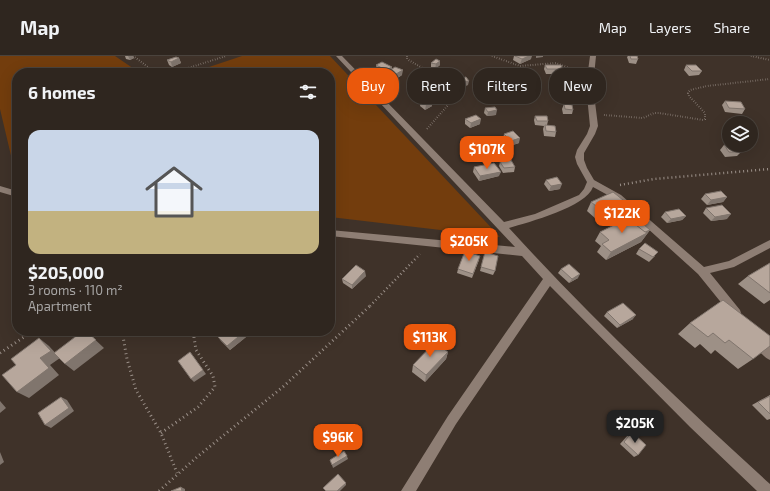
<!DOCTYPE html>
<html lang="en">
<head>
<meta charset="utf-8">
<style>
  :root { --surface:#2f261f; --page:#3b322c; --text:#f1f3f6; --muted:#a7a5a4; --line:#4a433d; --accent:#ea580c }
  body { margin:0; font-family:"Exo 2",sans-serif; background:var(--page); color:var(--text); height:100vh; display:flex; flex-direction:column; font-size:15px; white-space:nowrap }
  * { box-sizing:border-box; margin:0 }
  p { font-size:13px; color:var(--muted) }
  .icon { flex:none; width:22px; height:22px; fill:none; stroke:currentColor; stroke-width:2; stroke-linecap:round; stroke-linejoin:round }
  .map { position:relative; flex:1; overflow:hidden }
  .drawer { position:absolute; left:12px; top:12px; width:323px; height:268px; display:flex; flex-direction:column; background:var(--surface); border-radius:16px; box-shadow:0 4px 16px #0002,0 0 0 1px var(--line) }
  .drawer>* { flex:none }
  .top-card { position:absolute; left:347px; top:12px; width:363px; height:36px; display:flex; gap:8px }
  .controls { position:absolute; left:722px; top:60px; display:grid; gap:8px }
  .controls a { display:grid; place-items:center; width:36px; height:36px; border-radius:50%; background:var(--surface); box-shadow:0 4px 16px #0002,0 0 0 1px var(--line); font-size:20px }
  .price { position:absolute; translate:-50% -34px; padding:0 9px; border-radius:8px; background:var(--accent); color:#fff; font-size:13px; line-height:26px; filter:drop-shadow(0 1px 2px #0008) }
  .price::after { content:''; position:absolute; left:50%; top:24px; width:12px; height:9px; margin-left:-6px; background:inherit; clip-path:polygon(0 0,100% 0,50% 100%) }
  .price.active { background:#222; color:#fff }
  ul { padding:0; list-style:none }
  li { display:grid; align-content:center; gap:8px; height:212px; padding:0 16px }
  li span { display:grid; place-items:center; height:124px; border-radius:12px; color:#555 }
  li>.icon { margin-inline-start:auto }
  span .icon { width:72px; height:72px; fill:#fffc; stroke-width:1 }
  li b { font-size:17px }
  h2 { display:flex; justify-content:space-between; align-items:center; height:48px; padding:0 16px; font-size:17px }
  .tag { padding:0 14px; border-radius:16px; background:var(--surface); box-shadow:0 4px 16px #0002,0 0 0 1px var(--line); font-size:14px; line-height:36px }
  .tag.active { background:var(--accent); color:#fff }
  header { display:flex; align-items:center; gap:24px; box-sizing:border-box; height:56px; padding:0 20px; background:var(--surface); border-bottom:1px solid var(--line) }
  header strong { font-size:19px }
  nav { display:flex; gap:22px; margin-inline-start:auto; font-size:14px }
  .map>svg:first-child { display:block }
  .green { fill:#733d0d }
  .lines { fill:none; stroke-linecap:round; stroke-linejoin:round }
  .path-far2 { stroke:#9b9089; stroke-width:2; stroke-dasharray:0.5 2; stroke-linecap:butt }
  .path-far1 { stroke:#9b9089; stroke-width:2.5; stroke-dasharray:1 3; stroke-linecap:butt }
  .path { stroke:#9b9089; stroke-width:3; stroke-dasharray:1 3.5; stroke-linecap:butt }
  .minor { fill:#8e7e74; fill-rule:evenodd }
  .wall { fill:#9d9086 }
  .shaded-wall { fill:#80756d }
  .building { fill:#b7a79c; stroke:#80756d }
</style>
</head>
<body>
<header>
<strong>Map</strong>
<nav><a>Map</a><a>Layers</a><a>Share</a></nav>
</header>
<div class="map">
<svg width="770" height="435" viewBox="0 0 770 435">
  <rect width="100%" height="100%" fill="#3f3229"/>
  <g class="green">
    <polygon points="0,0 115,0 140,17 17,17 17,125 0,53"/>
    <polygon points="242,0 330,0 500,181 330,161 330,17 191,17"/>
  </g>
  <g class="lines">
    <g class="path-far2">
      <path d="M133 0C141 5 150 14 158 17"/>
      <polyline points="407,0 407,3 439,22 441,25 440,32 451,41 449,48 426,74"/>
      <polyline points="492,0 520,10 556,7 580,16"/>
      <polyline points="751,0 770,4"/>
      <polyline points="172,17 226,0"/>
      <polyline points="604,59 643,62 654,57 659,57 703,64 705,63 705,57 689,40 688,37 690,34 707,30 770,23"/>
    </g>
    <g class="path-far1">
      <polyline points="620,129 654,123 770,113"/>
      <polyline points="370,250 420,198"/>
    </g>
    <g class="path">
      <polyline points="122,275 127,303 136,334 161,377 177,417"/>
      <polyline points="0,297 33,275"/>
      <polyline points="161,377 198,351 215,331 213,320 196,294 193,275"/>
      <polyline points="159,435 197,401 284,330 371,249"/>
    </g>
    <g class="minor">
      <path d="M336 0H342L504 166 535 158 579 139 584 133 587 126 577 108 575 101 577 94 587 78 590 70 586 30 590 0H596L593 30 598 70 595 78 584 97V104L587 112 594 124 621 139 704 211 729 205 770 184V192L734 211 710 217 740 254 741 257 740 260 736 262 732 260 698 218 615 143 593 131C586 151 529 166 509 172 591 262 680 346 770 428V435H757L690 371 550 230 456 368 416 435H401L448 360 543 223 522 200 330 180V174L515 191Z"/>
      <polygon points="0,130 17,135 17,141 0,136"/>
      <path d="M757 279 761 280 770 291V304C763 301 755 291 751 284L753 280Z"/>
    </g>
  </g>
  <g class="wall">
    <polygon points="125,0 133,0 134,2 130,4 126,3"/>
    <polygon points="514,0 531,3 520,8 513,4"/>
    <polygon points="628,0 637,0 638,3 636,8 629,7 627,1"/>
    <polygon points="179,2 181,7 172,11 169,9 167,4"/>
    <polygon points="431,7 440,9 435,13 431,11"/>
    <polygon points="376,9 392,11 392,13 402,19 396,23 389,19 389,18 386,19 377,14"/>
    <polygon points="545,9 563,13 561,18 546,18 544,13"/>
    <polygon points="686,9 702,15 699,19 689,20 684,14"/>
    <polygon points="458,23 468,29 460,31 457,27"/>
    <polygon points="500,25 510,35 504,36 499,30"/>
    <polygon points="519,31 534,35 532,40 519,40 518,36"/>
    <polygon points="435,35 446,41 438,43 435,40"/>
    <polygon points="421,45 432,50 425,54 420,50"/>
    <polygon points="725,45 745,53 742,58 725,56 722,49"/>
    <polygon points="564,48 573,54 572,58 563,58 562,53"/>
    <polygon points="485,52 496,59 487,60 484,57"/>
    <polygon points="535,60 548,65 547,69 556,76 555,81 544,80 543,73 544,70 535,69 534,64"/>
    <polygon points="465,63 480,68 470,72 465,68"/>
    <polygon points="504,78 519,87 510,90 503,83"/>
    <polygon points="476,86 490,91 489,96 481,98 475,90"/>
    <polygon points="724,89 741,96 737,100 725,101 720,94"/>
    <polygon points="500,106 515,111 514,116 503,117 499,110"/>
    <polygon points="474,111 499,120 479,125 473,116"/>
    <polygon points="546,124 560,133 549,135 544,128"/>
    <polygon points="705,138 727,141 723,146 707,149 701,143"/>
    <polygon points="591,146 618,153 596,163 587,155"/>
    <polygon points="706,152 727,163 711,165 703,157"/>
    <polygon points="665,156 686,160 682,164 667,167 661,161"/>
    <polygon points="636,169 650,174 641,186 606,204 597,196 601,190 595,185 600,176"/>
    <polygon points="639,193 655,200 649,206 636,198"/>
    <polygon points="485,196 495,215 493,219 480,215"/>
    <polygon points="479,204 472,222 457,217 458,213"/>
    <polygon points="770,207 770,244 764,248 738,228 748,220"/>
    <polygon points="561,213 578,222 569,227 558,217"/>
    <polygon points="366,220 352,233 343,227 342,223"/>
    <polygon points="723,244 753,303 738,313 715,294 711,298 700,288 695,292 678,278 690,267"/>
    <polygon points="607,256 633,263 617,272 604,260"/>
    <polygon points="243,277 246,281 230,294 221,285 218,281"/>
    <polygon points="448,296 446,303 425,326 412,316 413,309"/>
    <polygon points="770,339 770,363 767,364 752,349"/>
    <polygon points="632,376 638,399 634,401 620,388 628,379"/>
  </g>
  <g class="shaded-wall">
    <polygon points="128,0 133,0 134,2 130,4"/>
    <polygon points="529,0 532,0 531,3 520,8 522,3"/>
    <polygon points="536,0 543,0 543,1 536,2"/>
    <polygon points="179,2 181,7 172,11 171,6"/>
    <polygon points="440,5 440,9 435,13 436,8"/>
    <polygon points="392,11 392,16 389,15 389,18 386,19 386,14"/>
    <polygon points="403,14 402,19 396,23 396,18"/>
    <polygon points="469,25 468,29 460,31 461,26"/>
    <polygon points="505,31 512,31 510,35 504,36"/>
    <polygon points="447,36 446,41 438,43 439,39"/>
    <polygon points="432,46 432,50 425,54 426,49"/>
    <polygon points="497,54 496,59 487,60 488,56"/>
    <polygon points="481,63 480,68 470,72 471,67"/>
    <polygon points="520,82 519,87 510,90 511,85"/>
    <polygon points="490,91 489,96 481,98 482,93"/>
    <polygon points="501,116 499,120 479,125 480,120"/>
    <polygon points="562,128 560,133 549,135 551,130"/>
    <polygon points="727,141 723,146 707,149 711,144"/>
    <polygon points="623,144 618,153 596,163 601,154"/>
    <polygon points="731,158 727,163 711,165 715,161"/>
    <polygon points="686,160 682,164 667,167 671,163"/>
    <polygon points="650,174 641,186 606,204 611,196 643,177"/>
    <polygon points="365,215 366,220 352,233 352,229"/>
    <polygon points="580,218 578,222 569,227 572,223"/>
    <polygon points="636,259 633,263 617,272 620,269"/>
    <polygon points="86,275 104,292 74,315 65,308"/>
    <polygon points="243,277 246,281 230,294 227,290"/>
    <polygon points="39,282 49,290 60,302 50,309 59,319 29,342 17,336"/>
    <polygon points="448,296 446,303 425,326 426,319"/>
    <polygon points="193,300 206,318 194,326 191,323"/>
    <polygon points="61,341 67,344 74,355 51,372 45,369"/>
    <polygon points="0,345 6,352 0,357"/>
    <polygon points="0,396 4,406 0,409"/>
    <polygon points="347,400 348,403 333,412 332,409"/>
    <polygon points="346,427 346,429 340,435 337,435"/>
    <polygon points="181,431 185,433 185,435 182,435"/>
  </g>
  <g class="building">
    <polygon points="515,0 529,0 522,3"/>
    <polygon points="630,0 637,0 638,3 631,3"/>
    <polygon points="176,1 179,2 171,6 167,4"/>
    <polygon points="436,3 440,5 436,8 431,7"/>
    <polygon points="382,6 392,11 386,14 376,9"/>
    <polygon points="545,9 561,9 563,13 547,13"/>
    <polygon points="686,9 696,9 702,15 692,15"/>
    <polygon points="395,11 403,14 396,18 389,15"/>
    <polygon points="466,21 469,25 461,26 458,23"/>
    <polygon points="500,25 507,25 512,31 505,31"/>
    <polygon points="519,31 532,31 534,35 521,36"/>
    <polygon points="444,33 447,36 439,39 435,35"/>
    <polygon points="427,42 432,46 426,49 421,45"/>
    <polygon points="725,45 741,46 745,53 729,52"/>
    <polygon points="564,48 572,49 573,54 565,53"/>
    <polygon points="495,51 497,54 488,56 485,52"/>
    <polygon points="476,59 481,63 471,67 465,63"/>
    <polygon points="535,60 547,60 548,65 537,65"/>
    <polygon points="545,69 555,70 556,76 546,75"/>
    <polygon points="513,75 520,82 511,85 504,78"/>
    <polygon points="484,84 490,91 482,93 476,86"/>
    <polygon points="724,89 735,89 741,96 729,96"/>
    <polygon points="511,104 515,111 504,112 500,106"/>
    <polygon points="494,107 501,116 480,120 474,111"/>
    <polygon points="557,121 562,128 551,130 546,124"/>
    <polygon points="721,135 727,141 711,144 705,138"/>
    <polygon points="613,136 623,144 601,154 591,146"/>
    <polygon points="722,149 731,158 715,161 706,152"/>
    <polygon points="679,153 686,160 671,163 665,156"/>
    <polygon points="628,162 647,177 611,196 602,188 609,184 600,176"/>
    <polygon points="642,167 650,174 645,176 636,169"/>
    <polygon points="645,187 658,196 653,201 639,193"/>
    <polygon points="465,195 480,200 473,218 458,213"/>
    <polygon points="485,196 498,200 495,215 481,211"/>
    <polygon points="770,207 770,237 748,220"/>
    <polygon points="569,208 580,218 572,223 561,213"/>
    <polygon points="356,209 365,215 352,229 342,223"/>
    <polygon points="723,244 770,280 770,290 753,303 729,284 725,287 713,277 708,281 690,267"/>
    <polygon points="623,247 636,259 620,269 607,256"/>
    <polygon points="83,275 86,275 96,284 65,308 54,297"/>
    <polygon points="226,275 241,275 243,277 227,290 218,281"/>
    <polygon points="39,282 51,295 40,302 49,312 17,336 2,319 16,309 11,303"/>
    <polygon points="435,286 448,296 426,319 413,309"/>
    <polygon points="190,296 203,314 191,323 178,305"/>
    <polygon points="770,340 770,358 758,346"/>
    <polygon points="61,341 69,352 45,369 38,357"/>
    <polygon points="632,376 646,389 638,399 624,386"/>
    <polygon points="344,395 347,400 332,409 330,404"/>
    <polygon points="338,418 346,427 337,435 326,435 323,432"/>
    <polygon points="181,431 182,435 171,435"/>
  </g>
</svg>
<div class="controls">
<a><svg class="icon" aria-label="layers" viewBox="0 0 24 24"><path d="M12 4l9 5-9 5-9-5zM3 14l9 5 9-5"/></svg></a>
</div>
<b class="price" style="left:487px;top:114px">$107K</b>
<b class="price" style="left:622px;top:178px">$122K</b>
<b class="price" style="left:469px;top:206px">$205K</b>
<b class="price" style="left:430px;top:302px">$113K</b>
<b class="price active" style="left:635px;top:388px">$205K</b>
<b class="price" style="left:338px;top:402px">$96K</b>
<div class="top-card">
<a class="tag active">Buy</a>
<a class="tag">Rent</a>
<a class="tag">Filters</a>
<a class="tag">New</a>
</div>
<section class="drawer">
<h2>6 homes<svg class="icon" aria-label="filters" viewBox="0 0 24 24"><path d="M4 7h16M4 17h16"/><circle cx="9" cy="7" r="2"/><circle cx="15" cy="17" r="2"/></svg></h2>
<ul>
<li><span style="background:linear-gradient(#c9d6e8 65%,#c2b280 0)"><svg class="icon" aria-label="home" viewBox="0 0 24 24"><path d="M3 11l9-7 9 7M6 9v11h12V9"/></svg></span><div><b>$205,000</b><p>3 rooms · 110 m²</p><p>Apartment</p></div></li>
</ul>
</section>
</div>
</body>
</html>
